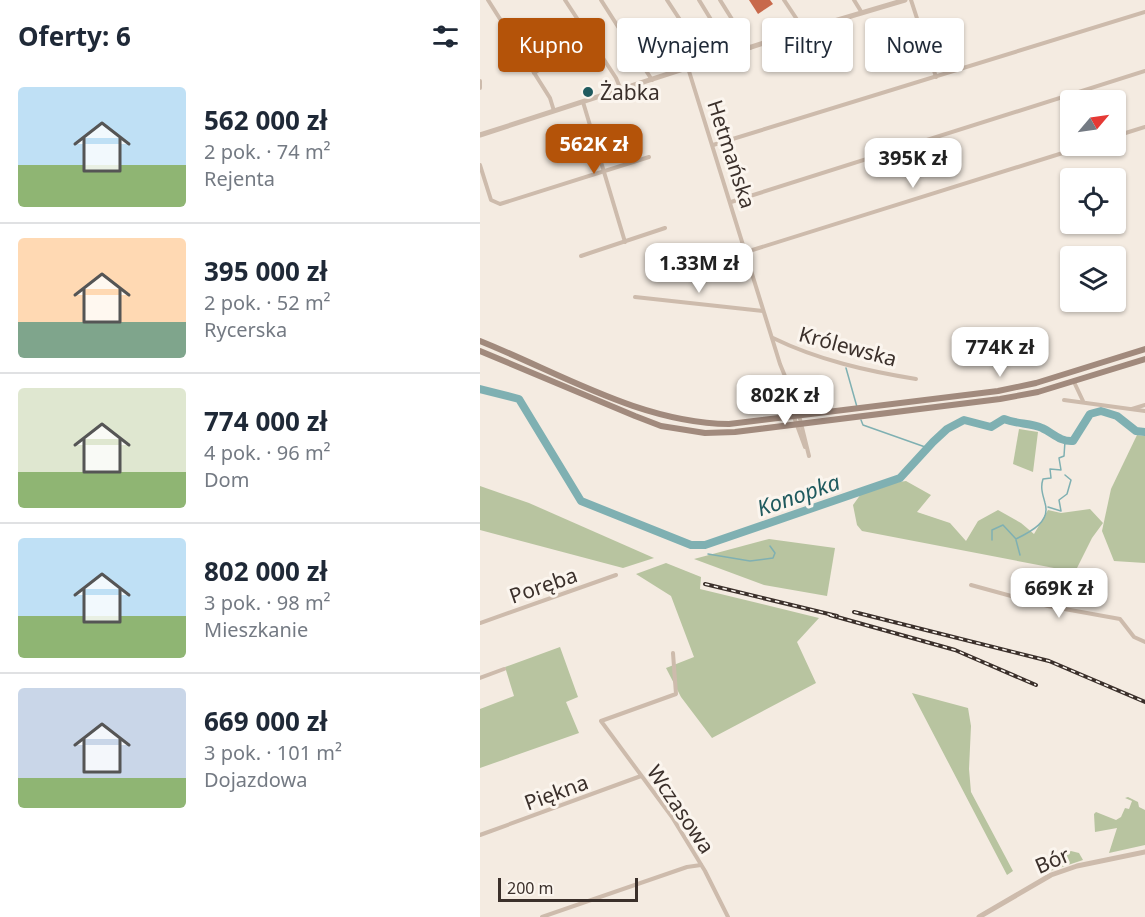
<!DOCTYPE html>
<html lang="pl">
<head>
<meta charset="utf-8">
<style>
  :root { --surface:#fff; --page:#f2f2f3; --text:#1f2937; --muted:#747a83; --line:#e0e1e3; --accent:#b45309 }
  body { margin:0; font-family:"Noto Sans",sans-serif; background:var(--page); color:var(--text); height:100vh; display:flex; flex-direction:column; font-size:22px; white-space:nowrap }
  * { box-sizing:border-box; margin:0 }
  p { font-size:20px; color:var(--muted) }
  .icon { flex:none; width:33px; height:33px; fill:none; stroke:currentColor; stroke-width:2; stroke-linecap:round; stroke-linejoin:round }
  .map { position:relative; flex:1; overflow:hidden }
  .drawer { display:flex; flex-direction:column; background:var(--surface); width:480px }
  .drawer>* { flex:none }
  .hud { position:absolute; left:18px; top:18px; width:556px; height:54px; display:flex; gap:12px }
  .needle { width:39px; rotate:61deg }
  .fabs { position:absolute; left:580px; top:90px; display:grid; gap:12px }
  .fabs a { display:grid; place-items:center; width:66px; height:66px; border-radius:6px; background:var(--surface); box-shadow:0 2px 4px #0004; font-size:30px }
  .scale { position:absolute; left:18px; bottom:15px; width:140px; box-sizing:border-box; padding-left:6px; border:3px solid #3b302b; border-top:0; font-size:16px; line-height:21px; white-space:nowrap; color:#3b302b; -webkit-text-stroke:4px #fbf5ee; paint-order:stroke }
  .price { position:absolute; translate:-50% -51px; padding:0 14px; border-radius:12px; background:#fff; color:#222; font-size:20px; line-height:39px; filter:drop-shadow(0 2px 3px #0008) }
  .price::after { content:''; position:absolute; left:50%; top:36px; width:18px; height:14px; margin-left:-9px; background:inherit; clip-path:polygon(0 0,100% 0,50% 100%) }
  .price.active { background:var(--accent); color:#fff }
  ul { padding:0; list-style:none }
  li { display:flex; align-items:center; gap:18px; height:150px; padding:0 18px }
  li+li { border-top:2px solid var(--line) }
  li span { display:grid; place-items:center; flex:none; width:168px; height:120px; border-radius:6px; color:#555 }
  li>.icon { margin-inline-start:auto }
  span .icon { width:72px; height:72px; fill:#fffc; stroke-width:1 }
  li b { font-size:26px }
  h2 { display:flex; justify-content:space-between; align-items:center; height:72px; padding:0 18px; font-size:26px }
  .tag { padding:0 21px; border-radius:6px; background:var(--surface); box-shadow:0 2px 4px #0004; font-size:21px; line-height:54px }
  .tag.active { background:var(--accent); color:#fff }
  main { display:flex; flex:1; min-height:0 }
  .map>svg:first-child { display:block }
  .green { fill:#b8c4a0 }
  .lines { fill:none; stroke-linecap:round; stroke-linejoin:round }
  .stream { stroke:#7fb0b2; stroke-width:1.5 }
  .river { stroke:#7fb0b2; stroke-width:8 }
  .building { fill:#c8694b }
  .minor { stroke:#cdbbac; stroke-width:4 }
  .tertiary { stroke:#cdbbac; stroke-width:5 }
  .secondary { stroke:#a18a7d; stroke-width:6 }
  .rail-casing { stroke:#3b302b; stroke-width:4 }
  .rail { stroke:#fbf5ee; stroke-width:1.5; stroke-dasharray:4.5; stroke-linecap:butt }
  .poi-dot { fill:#1f5a5e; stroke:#fbf5ee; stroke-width:2 }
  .labels { text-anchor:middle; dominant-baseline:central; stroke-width:6; stroke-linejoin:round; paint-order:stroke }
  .poi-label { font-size:21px; fill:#3b302b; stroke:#fbf5ee; text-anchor:start }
  .street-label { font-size:21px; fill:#3b302b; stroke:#fbf5ee }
  .water-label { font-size:22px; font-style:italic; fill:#1f5a5e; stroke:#fbf5ee }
</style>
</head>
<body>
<main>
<section class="drawer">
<h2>Oferty: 6<svg class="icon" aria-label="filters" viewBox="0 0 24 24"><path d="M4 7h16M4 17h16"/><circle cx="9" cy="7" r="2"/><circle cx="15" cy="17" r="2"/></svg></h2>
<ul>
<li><span style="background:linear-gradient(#bfe0f5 65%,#8fb573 0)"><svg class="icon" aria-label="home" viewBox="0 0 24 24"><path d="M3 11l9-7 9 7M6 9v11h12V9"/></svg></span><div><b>562 000 zł</b><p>2 pok. · 74 m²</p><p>Rejenta</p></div></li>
<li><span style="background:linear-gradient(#ffd9b3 70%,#7fa58c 0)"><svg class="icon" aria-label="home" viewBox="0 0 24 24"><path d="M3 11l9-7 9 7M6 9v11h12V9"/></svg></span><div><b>395 000 zł</b><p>2 pok. · 52 m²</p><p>Rycerska</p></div></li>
<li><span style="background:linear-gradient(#dfe7d0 70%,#8fb573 0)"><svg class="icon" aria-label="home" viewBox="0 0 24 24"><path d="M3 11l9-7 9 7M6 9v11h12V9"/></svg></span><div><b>774 000 zł</b><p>4 pok. · 96 m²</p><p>Dom</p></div></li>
<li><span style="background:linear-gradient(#bfe0f5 65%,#8fb573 0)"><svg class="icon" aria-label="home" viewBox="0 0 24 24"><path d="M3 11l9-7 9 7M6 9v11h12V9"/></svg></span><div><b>802 000 zł</b><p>3 pok. · 98 m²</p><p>Mieszkanie</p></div></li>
<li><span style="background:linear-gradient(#c9d6e8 75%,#8fb573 0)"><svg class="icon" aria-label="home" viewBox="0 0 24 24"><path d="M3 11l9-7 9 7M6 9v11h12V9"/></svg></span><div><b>669 000 zł</b><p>3 pok. · 101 m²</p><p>Dojazdowa</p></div></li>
</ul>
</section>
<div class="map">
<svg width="665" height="917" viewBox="0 0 665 917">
  <rect width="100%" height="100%" fill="#f4ebe1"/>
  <g class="green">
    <polygon points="539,429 558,432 553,472 533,464"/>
    <polygon points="657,435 665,436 665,563 634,561 622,531 631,489"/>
    <polygon points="426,481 451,495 437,512 470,523 486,541 498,521 518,510 541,523 554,534 568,510 581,513 610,509 623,523 612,538 595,572 382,531 377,525 373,505 386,487"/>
    <polygon points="0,486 49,503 174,558 143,568 0,530"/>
    <polygon points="289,539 355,548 347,596 284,585 214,559"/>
    <polygon points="186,563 221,577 220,589 339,618 317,642 336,683 232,738 201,697 186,668 214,657 191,596 156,574"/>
    <polygon points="80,647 98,697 86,702 99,733 0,768 0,709 34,696 25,667"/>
    <polygon points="432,693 488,708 491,726 489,769 491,792 533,871 527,875"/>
    <polygon points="648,797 658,802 659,807 665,810 665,845 629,853 637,828 615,832 614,814 616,812 636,820 641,817 645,808 649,809 652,801 645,798"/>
    <polygon points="591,851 599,853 603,860 570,871 565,870 564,865"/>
  </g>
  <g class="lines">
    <g class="stream">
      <polyline points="366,368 377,407"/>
      <polyline points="381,420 383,425 448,448"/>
      <polyline points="568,507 581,511 579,500 587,494 591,480 585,475"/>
      <path d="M512 540V530L523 525 536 539C550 532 571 522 565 503 563 495 560 488 563 479L571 478 570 469 581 470 579 458 584 456 585 441"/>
      <polyline points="536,540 540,555"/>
      <polyline points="228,554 270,561 293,558 295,553 290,546"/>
    </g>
    <path class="river" d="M0 389 39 399 101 501 211 545H225L420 478 453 442 467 429 484 420 511 427 524 419C536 424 552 423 562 428 573 433 580 442 593 441L610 414 621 411 637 416 656 431 665 432"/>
  </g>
  <polygon class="building" points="269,0 290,0 293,4 278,14"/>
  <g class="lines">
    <g class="minor">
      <polyline points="8,0 70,98 74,111"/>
      <polyline points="85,0 136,78 141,90"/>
      <polyline points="121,0 172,80"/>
      <polyline points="187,0 227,61"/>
      <polyline points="219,0 252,54"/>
      <polyline points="240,0 270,48"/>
      <polyline points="304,0 324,30"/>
      <polyline points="374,0 382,13"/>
      <polyline points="431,0 456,77"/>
      <polyline points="31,36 51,23"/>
      <polyline points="208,68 300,364 316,403 329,456"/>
      <polyline points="54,73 74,60"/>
      <polyline points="0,81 0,88"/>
      <polyline points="103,102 145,242"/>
      <polyline points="636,136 665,127"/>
      <polyline points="233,145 665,12"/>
      <polyline points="0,165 11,200 20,204 169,157"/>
      <polyline points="251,202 665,71"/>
      <polyline points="266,252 605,146"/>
      <polyline points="101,256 185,228"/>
      <polyline points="155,297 283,311"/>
      <path d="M293 338C338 360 387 371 436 379"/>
      <polyline points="594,382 603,401"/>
      <polyline points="309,394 314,417 325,447"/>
      <polyline points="584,400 665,411"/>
      <polyline points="652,409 665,405"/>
      <polyline points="491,585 568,606 640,619 654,637 665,642"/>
      <polyline points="0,623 136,575"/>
      <polyline points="193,653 196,694 121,721 192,817 225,871 248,917"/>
      <polyline points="0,678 24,669"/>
      <polyline points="0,835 161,776"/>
      <polyline points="62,917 207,867 221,865"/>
    </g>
    <g class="tertiary">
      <polyline points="0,135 324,30 425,0"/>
      <polyline points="499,917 571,875 597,866 665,852"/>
    </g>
    <g class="secondary">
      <path d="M0 341C80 373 161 423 249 424L518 391 556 383 665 349"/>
      <polyline points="0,351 155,416 181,426 225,433 255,432 520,399 558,392 665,359"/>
    </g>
    <g class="rail-casing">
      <g id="rail">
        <polyline points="225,584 357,616"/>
        <polyline points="374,612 569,661 665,702"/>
        <polyline points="350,615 475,650 556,685"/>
      </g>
    </g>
    <use href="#rail" class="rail"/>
  </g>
  <circle class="poi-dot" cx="108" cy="92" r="6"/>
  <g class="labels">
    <g class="poi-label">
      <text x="120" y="92">Żabka</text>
    </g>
    <g class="street-label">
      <text transform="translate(252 154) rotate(72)">Hetmańska</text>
      <text transform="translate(368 346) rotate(15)">Królewska</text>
      <text transform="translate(63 585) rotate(-19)">Poręba</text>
      <text transform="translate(76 792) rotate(-20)">Piękna</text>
      <text transform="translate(201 809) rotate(56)">Wczasowa</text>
      <text transform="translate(572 860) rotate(-23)">Bór</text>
    </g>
    <g class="water-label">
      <text transform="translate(318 494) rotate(-19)">Konopka</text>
    </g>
  </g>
</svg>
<div class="fabs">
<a><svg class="needle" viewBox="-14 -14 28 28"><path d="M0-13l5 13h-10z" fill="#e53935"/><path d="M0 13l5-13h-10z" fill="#747a83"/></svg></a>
<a><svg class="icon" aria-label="locate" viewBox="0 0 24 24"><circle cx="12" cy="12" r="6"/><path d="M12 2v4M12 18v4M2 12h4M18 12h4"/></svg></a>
<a><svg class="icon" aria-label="layers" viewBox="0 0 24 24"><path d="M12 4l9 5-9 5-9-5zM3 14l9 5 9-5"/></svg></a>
</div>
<div class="scale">200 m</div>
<b class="price active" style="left:114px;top:175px">562K zł</b>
<b class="price" style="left:433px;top:189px">395K zł</b>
<b class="price" style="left:219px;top:294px">1.33M zł</b>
<b class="price" style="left:520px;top:378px">774K zł</b>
<b class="price" style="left:305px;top:426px">802K zł</b>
<b class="price" style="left:579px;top:619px">669K zł</b>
<div class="hud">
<a class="tag active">Kupno</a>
<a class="tag">Wynajem</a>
<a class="tag">Filtry</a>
<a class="tag">Nowe</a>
</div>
</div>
</main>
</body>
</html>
